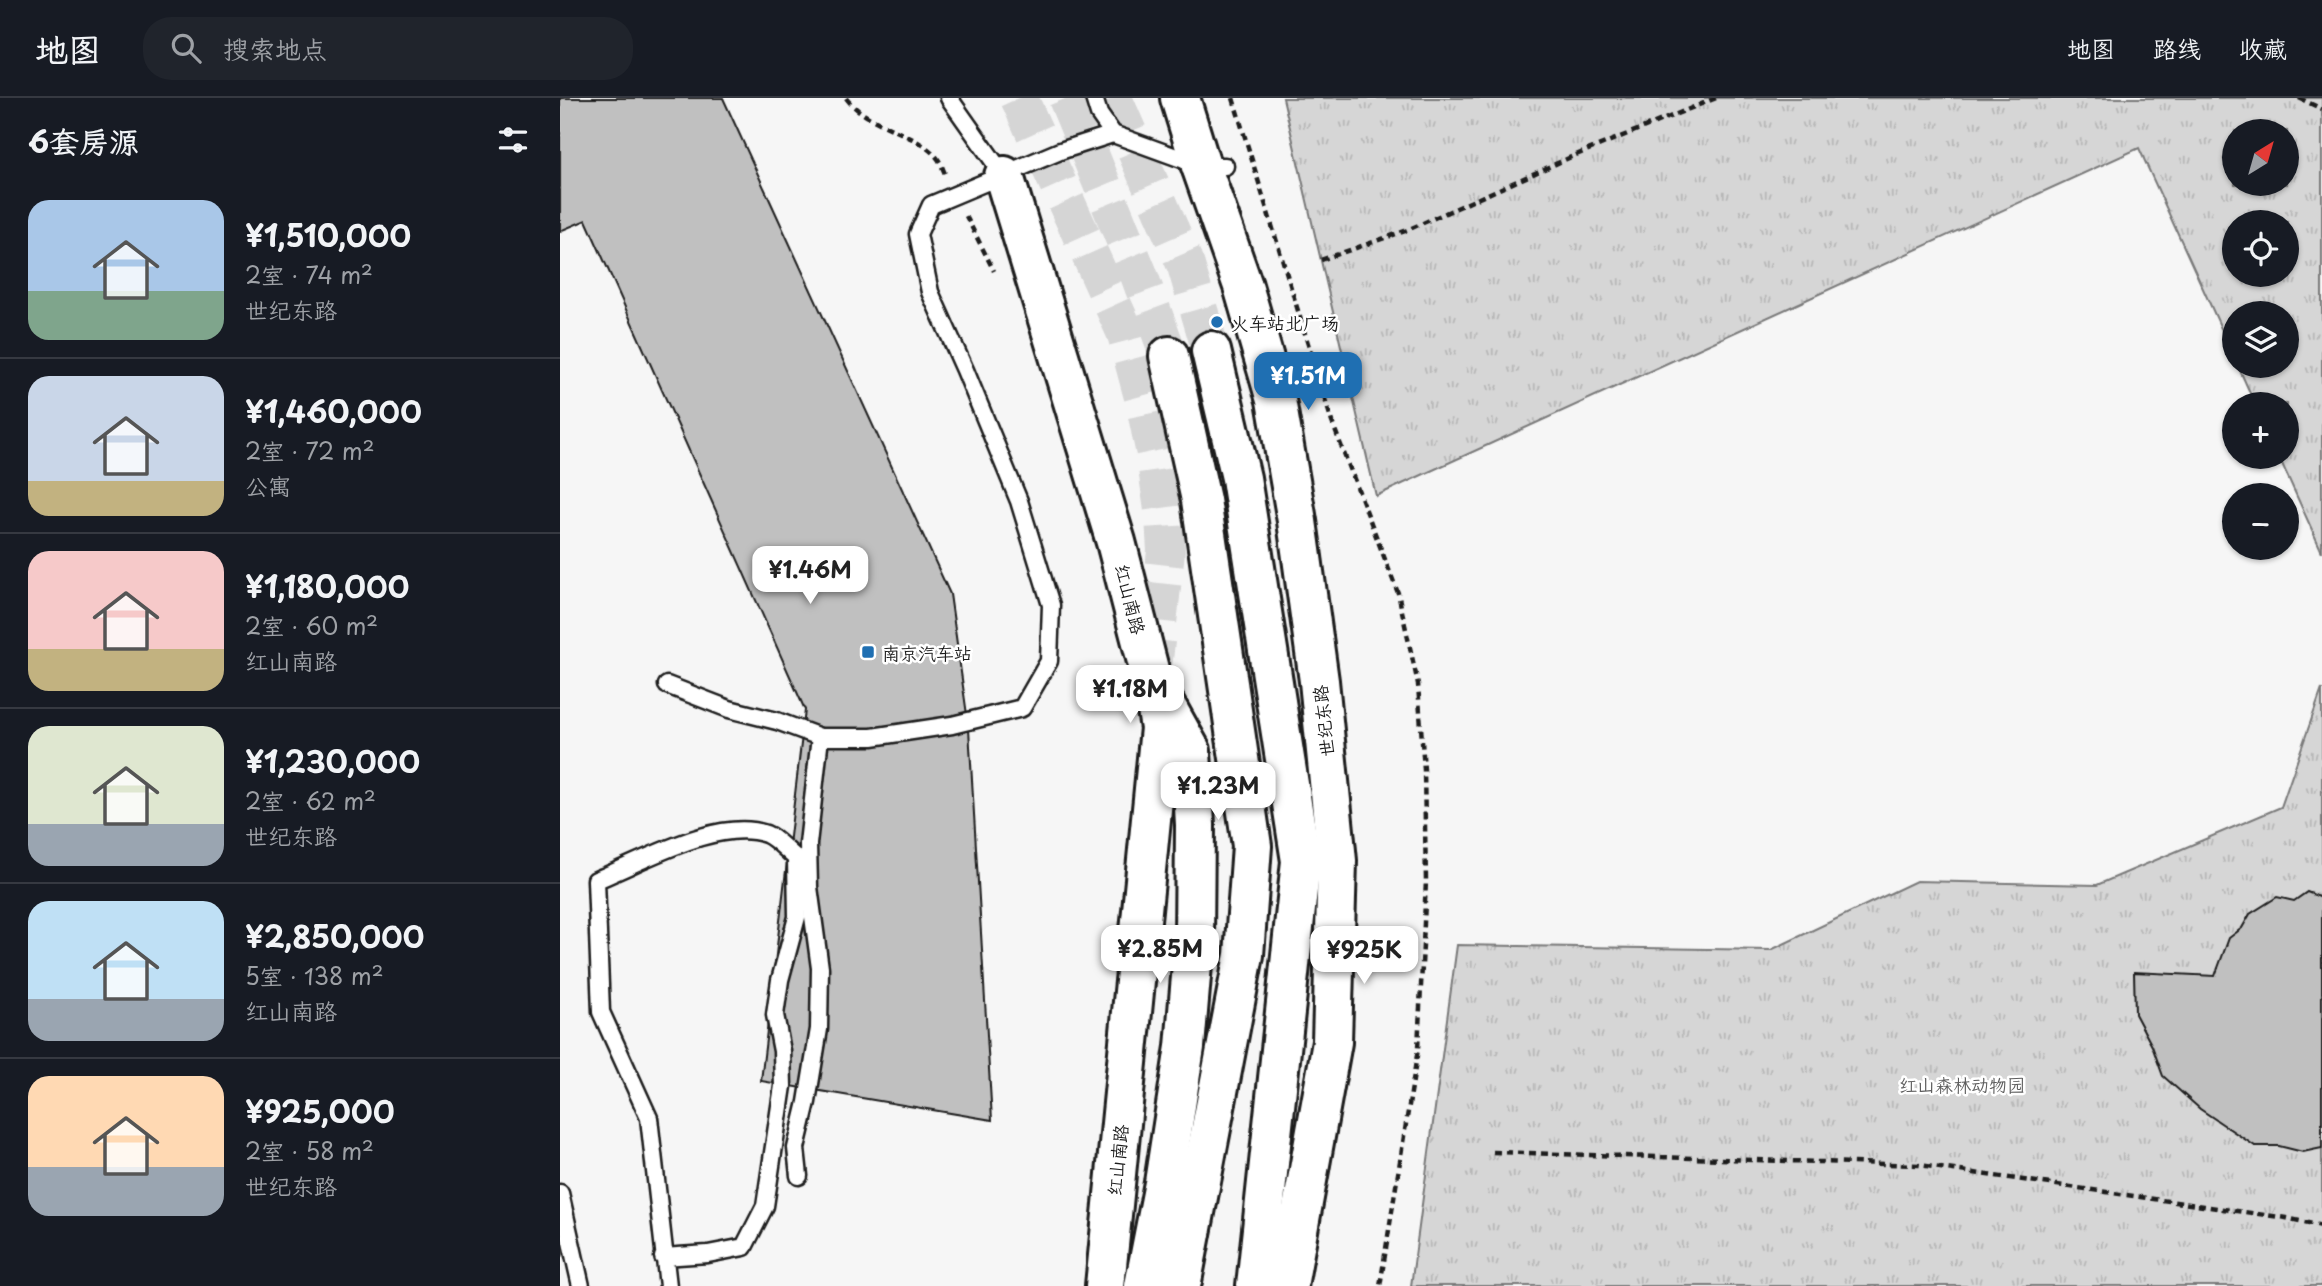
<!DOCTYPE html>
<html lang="zh">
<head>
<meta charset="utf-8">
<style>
  :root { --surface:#171b24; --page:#20242c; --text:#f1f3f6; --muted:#9ea1a6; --line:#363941; --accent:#1f6fb2 }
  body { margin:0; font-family:"Playpen Sans","LXGW WenKai TC",sans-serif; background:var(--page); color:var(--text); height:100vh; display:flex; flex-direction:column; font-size:26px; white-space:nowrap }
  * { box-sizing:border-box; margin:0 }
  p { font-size:23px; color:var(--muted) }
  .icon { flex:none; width:38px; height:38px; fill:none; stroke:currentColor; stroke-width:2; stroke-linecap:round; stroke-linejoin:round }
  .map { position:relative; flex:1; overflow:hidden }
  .details { display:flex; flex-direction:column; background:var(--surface); width:560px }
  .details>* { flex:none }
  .needle { width:46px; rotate:37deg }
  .fabs { position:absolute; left:1662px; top:21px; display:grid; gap:14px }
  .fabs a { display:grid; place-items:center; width:77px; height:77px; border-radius:50%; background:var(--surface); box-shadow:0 2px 5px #0004; font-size:35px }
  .price { position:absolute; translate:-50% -60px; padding:0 16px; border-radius:14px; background:#fff; color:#222; font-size:23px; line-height:46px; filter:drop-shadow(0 2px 4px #0008) }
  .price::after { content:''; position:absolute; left:50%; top:42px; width:21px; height:16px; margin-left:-10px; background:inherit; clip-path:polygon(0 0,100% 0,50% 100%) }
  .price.active { background:var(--accent); color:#fff }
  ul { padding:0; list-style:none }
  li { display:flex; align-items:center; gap:21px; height:175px; padding:0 28px }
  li+li { border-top:2px solid var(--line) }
  li span { display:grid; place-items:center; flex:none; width:196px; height:140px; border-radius:21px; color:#555 }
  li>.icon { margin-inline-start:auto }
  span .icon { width:84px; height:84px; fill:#fffc; stroke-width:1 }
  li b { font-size:30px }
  h2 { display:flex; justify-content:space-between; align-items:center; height:84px; padding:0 28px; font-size:30px }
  header { display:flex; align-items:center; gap:42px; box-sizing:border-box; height:98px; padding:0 35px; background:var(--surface); border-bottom:2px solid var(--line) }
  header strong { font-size:33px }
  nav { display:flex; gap:38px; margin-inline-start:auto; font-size:24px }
  .search { width:490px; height:63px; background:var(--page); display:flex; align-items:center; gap:18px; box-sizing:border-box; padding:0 24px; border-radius:28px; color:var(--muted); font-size:26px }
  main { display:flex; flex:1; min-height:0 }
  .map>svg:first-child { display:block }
  .park { fill:url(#park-tufts); stroke:#797979; stroke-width:2; fill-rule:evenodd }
  .building { fill:#c0c0c0; stroke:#1c1c1c; stroke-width:2 }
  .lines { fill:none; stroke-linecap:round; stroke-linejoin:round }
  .tertiary-tunnel { stroke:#d5d5d5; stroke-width:38; stroke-dasharray:38 19; stroke-linecap:butt }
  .secondary-tunnel { stroke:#d5d5d5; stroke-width:38; stroke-dasharray:38 19; stroke-linecap:butt }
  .service-casing { stroke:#1c1c1c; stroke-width:21 }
  .tertiary-casing { stroke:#1c1c1c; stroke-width:44 }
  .secondary-casing { stroke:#1c1c1c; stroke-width:44 }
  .path { stroke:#1c1c1c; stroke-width:4.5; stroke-dasharray:7 5; stroke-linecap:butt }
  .service { stroke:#fff; stroke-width:16 }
  .tertiary { stroke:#fff; stroke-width:38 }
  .secondary { stroke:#fff; stroke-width:38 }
  .poi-dot { fill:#1f6fb2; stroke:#fff; stroke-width:2.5 }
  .labels { text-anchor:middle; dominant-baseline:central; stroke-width:5; stroke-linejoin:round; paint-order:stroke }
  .poi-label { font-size:18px; fill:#1c1c1c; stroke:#fff; text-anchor:start }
  .street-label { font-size:18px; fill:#1c1c1c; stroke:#fff }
  .park-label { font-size:18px; fill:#5d5d5d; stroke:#fff }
</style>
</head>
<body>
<header>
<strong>地图</strong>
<div class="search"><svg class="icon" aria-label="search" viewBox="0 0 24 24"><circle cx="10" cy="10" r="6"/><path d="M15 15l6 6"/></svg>搜索地点</div>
<nav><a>地图</a><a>路线</a><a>收藏</a></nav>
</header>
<main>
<section class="details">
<h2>6套房源<svg class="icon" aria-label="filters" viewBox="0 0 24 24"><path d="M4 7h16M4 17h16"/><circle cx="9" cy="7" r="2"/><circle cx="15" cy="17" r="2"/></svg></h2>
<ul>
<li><span style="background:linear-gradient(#a9c7e8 65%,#7fa58c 0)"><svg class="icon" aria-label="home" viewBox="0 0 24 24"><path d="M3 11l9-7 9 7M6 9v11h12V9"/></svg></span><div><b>¥1,510,000</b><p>2室 · 74 m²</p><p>世纪东路</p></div></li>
<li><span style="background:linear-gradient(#c9d6e8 75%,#c2b280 0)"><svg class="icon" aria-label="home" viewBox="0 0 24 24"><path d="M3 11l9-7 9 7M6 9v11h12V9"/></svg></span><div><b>¥1,460,000</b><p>2室 · 72 m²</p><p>公寓</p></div></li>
<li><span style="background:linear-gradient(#f6c9c9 70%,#c2b280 0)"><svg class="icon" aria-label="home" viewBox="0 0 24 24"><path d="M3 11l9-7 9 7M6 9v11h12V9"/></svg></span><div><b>¥1,180,000</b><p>2室 · 60 m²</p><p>红山南路</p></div></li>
<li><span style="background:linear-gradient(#dfe7d0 70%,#9aa5b1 0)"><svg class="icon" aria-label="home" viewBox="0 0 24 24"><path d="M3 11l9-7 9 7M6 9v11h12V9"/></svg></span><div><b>¥1,230,000</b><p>2室 · 62 m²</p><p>世纪东路</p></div></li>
<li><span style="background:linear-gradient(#bfe0f5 70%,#9aa5b1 0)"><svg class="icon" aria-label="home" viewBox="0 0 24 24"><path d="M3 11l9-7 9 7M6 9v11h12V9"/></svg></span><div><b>¥2,850,000</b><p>5室 · 138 m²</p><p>红山南路</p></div></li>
<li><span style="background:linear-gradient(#ffd9b3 65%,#9aa5b1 0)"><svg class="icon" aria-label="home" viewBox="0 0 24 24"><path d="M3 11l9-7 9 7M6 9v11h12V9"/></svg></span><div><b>¥925,000</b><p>2室 · 58 m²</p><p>世纪东路</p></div></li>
</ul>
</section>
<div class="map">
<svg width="1762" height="1188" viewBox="0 0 1762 1188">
  <defs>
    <pattern id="park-tufts" width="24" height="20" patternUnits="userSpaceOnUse" patternTransform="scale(1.75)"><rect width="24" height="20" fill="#d6d6d6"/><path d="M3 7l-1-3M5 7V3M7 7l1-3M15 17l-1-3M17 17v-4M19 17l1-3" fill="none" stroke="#b7b7b7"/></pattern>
  </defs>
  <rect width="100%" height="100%" fill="#f6f6f6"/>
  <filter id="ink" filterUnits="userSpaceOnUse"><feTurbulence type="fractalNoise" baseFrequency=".0143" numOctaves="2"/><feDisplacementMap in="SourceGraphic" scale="14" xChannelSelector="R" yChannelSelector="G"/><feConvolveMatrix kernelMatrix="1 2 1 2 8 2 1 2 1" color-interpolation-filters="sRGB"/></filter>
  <g filter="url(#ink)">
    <g class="park">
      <path d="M723 0H1762V454L1719 359H1727V306H1695L1678 268H1727V215H1675V261L1579 50 816 398ZM1675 33H1727V86H1675ZM1675 124H1727V177H1675Z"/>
      <polygon points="1762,591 1762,1188 851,1188 897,847 1211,852 1356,783 1537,787 1721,709"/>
    </g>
    <g class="building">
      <polygon points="0,0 163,0 390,496 409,631 432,1022 201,983 245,612 26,122 0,133"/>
      <polygon points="1747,794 1762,800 1762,1050 1743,1054 1719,1048 1695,1048 1640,1011 1603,978 1592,948 1575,916 1574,874 1655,878 1669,840 1682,830 1690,816 1717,799 1734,803"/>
    </g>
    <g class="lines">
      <polyline class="tertiary-tunnel" points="459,0 566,236 584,303 595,356 604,419 606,453 592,579"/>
      <g class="secondary-tunnel">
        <polyline points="507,0 579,177 609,258"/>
        <polyline points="553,0 626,168 651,253"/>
      </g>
      <g class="service-casing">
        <g id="service">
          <polyline points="389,0 444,78"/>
          <polyline points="534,0 539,16 553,36 641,68 665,68"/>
          <polyline points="107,587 169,611 217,623 260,639 312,639 392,627 462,610 489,563 491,507 459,403 405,272 370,194 358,136 371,107 500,53 553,36"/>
          <polyline points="239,1078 236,1050 247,1004 259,931 260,870 249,789 248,746 260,639"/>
          <polyline points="0,1095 21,1188"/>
          <path d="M103 1159 148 1156 184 1149 205 1108 223 988 222 953 215 917 220 882 237 819 236 760C227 753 216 740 206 736 158 719 82 764 36 782L41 914 89 1020 108 1188"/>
        </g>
      </g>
      <g class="tertiary-casing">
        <g id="tertiary">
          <polyline points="620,0 641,68"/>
          <polyline points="444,78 556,444 592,583 600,630 545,1188"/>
        </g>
      </g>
      <g class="secondary-casing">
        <g id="secondary">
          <polyline points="641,68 683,188 716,302 737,423 759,583 777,763 772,944 728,1188"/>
          <polyline points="651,253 681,380 741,763 696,1188"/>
          <polyline points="609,258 641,402 692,748 684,857 621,1188"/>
          <polyline points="584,1188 604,1085 625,949 634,843 635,727 631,653 592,583"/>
        </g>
      </g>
      <g class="path">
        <path d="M286 0C309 30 358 34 378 61 381 65 383 71 385 76"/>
        <polyline points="673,0 772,324 838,495 858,586 864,672 866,783 858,951 820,1188"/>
        <polyline points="1739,0 1762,11"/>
        <polyline points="406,118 434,173"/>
        <polyline points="761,162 845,133 1011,59 1156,0"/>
        <polyline points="933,1054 1359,1067 1726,1120 1762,1128"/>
      </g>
      <use href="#service" class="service"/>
      <use href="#tertiary" class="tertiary"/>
      <use href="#secondary" class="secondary"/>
    </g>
  </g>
  <g class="poi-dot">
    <circle cx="657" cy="224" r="7"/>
    <rect x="301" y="547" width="14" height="14" rx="3.5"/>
  </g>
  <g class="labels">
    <g class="poi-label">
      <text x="671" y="224">火车站北广场</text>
      <text x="322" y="554">南京汽车站</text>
    </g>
    <g class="street-label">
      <text transform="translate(571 501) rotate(76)">红山南路</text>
      <text transform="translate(763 623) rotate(-96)">世纪东路</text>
      <text transform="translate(557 1062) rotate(-84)">红山南路</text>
    </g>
    <g class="park-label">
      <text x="1402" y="986">红山森林动物园</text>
    </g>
  </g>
</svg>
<div class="fabs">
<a><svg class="needle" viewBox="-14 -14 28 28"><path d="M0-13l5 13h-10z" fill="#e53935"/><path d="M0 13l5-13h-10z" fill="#9ea1a6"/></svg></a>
<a><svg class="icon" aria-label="locate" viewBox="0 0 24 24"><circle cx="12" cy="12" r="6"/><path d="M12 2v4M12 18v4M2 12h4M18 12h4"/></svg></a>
<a><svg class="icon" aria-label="layers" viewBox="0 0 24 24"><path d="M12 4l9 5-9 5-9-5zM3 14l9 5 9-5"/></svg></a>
<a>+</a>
<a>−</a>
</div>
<b class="price active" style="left:748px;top:314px">¥1.51M</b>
<b class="price" style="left:250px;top:508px">¥1.46M</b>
<b class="price" style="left:570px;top:627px">¥1.18M</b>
<b class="price" style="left:658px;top:724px">¥1.23M</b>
<b class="price" style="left:600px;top:887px">¥2.85M</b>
<b class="price" style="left:804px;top:888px">¥925K</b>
</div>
</main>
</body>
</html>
